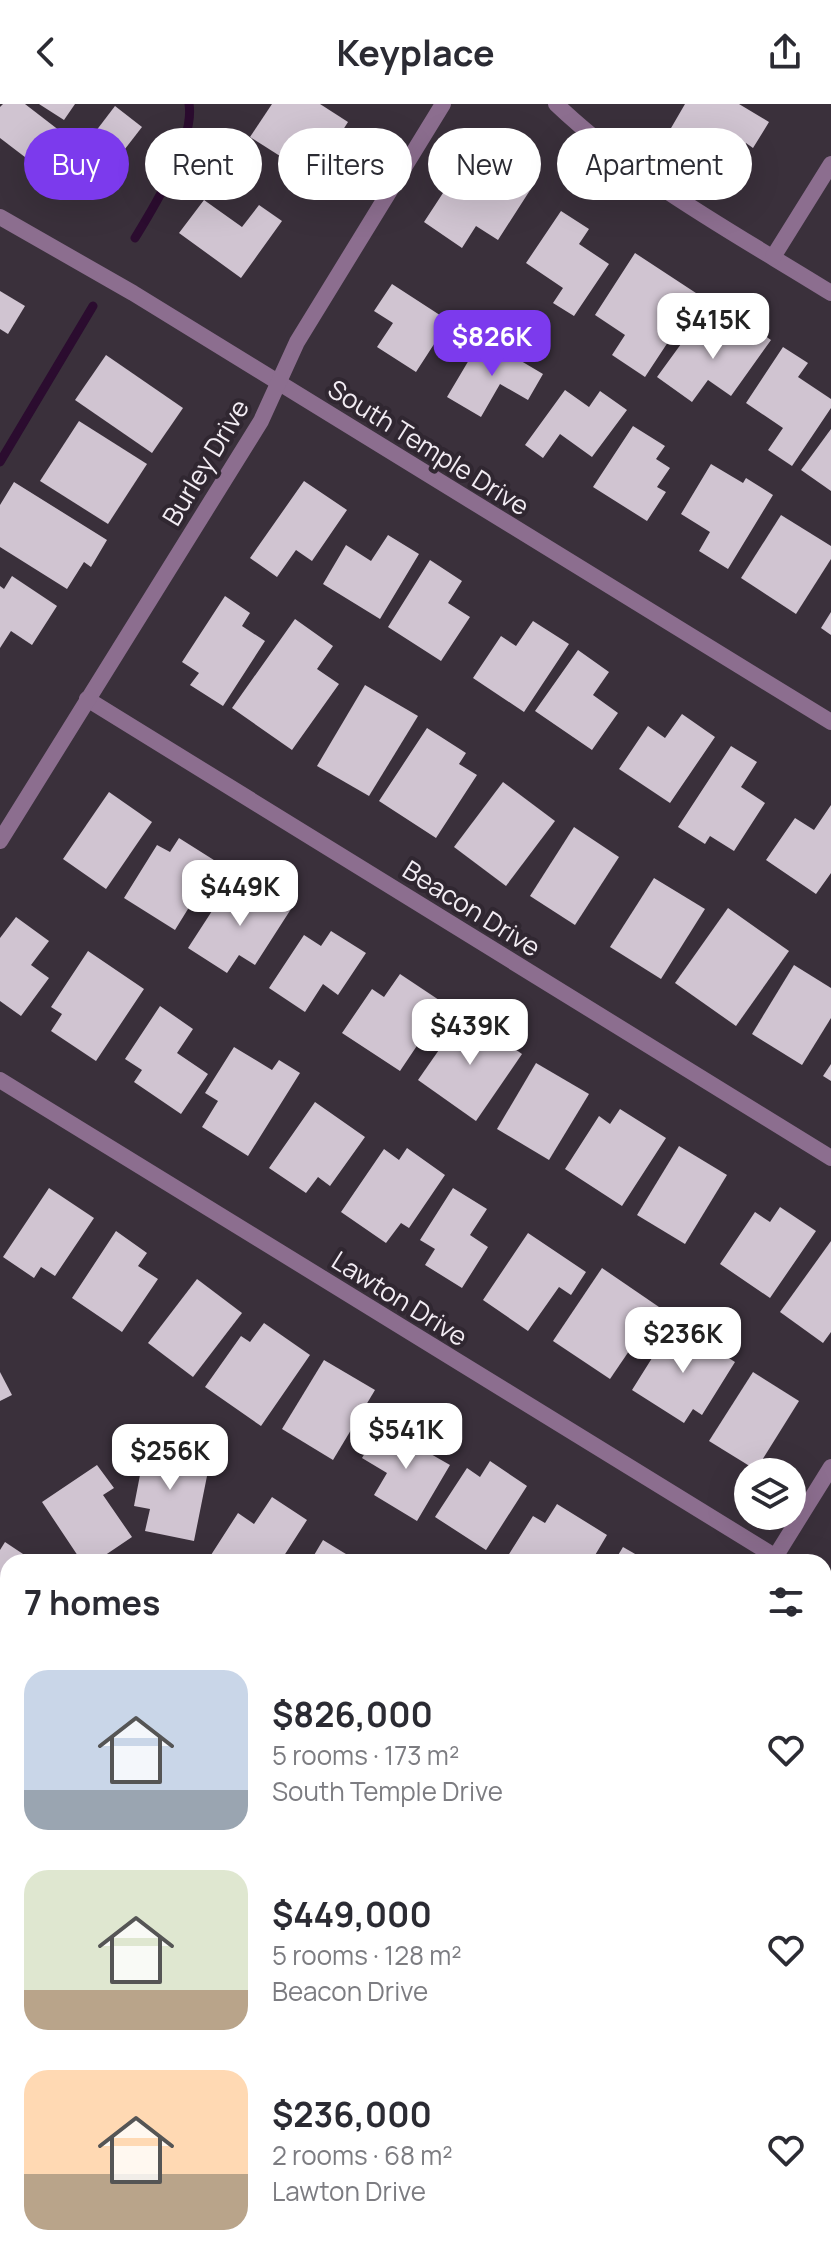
<!DOCTYPE html>
<html lang="en">
<head>
<meta charset="utf-8">
<style>
  :root { --surface:#fff; --page:#f2f2f3; --text:#2b2b33; --muted:#7c7c81; --accent:#7c3aed }
  body { margin:0; font-family:Manrope,sans-serif; background:var(--page); color:var(--text); height:100vh; display:flex; flex-direction:column; font-size:30px; white-space:nowrap }
  * { box-sizing:border-box; margin:0 }
  p { font-size:26px; color:var(--muted) }
  .icon { flex:none; width:44px; height:44px; fill:none; stroke:currentColor; stroke-width:2; stroke-linecap:round; stroke-linejoin:round }
  .map { position:relative; flex:1; overflow:hidden }
  .panel { position:absolute; left:0px; top:1450px; width:832px; height:712px; display:flex; flex-direction:column; background:var(--surface); border-radius:24px 24px 0 0; box-shadow:0 8px 32px #0002 }
  .panel>* { flex:none }
  .top-card { position:absolute; left:24px; top:24px; width:784px; height:72px; display:flex; gap:16px }
  .buttons { position:absolute; left:734px; top:1354px; display:grid; gap:16px }
  .buttons a { display:grid; place-items:center; width:72px; height:72px; border-radius:50%; background:var(--surface); box-shadow:0 8px 32px #0002; font-size:40px }
  .price { position:absolute; translate:-50% -68px; padding:0 18px; border-radius:16px; background:#fff; color:#222; font-size:26px; line-height:52px; filter:drop-shadow(0 2px 4px #0008) }
  .price::after { content:''; position:absolute; left:50%; top:48px; width:24px; height:18px; margin-left:-12px; background:inherit; clip-path:polygon(0 0,100% 0,50% 100%) }
  .price.on { background:var(--accent); color:#fff }
  ul { padding:0; list-style:none }
  li { display:flex; align-items:center; gap:24px; height:200px; padding:0 24px }
  li span { display:grid; place-items:center; flex:none; width:224px; height:160px; border-radius:24px; color:#555 }
  li>.icon { margin-inline-start:auto }
  span .icon { width:96px; height:96px; fill:#fffc; stroke-width:1 }
  li b { font-size:34px }
  h2 { display:flex; justify-content:space-between; align-items:center; height:96px; padding:0 24px; font-size:34px }
  .pill { padding:0 28px; border-radius:36px; background:var(--surface); box-shadow:0 8px 32px #0002; font-size:28px; line-height:72px }
  .pill.on { background:var(--accent); color:#fff }
  header { display:flex; justify-content:space-between; align-items:center; height:104px; padding:0 24px; background:var(--surface); font-size:36px; font-weight:700 }
  .map>svg:first-child { display:block }
  .built { fill:#463948 }
  .lines { fill:none; stroke-linecap:round; stroke-linejoin:round }
  .stream { stroke:#2b0c2f; stroke-width:9 }
  .building { fill:#d0c4d1 }
  .lane { stroke:#8c6e8f; stroke-width:12 }
  .street { stroke:#8c6e8f; stroke-width:16 }
  .labels { text-anchor:middle; dominant-baseline:central; stroke-width:8; stroke-linejoin:round; paint-order:stroke }
  .street-label { font-size:26px; fill:#f2ecf3; stroke:#302731 }
</style>
</head>
<body>
<header><svg class="icon" aria-label="back" viewBox="0 0 24 24"><path d="M15 5l-7 7 7 7"/></svg>Keyplace<svg class="icon" aria-label="share" viewBox="0 0 24 24"><path d="M12 15V3M7 8l5-5 5 5M5 13v7h14v-7"/></svg></header>
<div class="map">
<svg width="831" height="2162" viewBox="0 0 831 2162">
  <rect width="100%" height="100%" fill="#3a303b"/>
  <polygon class="built" points="831,1724 831,1961 824,1957 824,1735"/>
  <g class="lines">
    <g class="stream">
      <path d="M135 134C154 103 195 36 189 0"/>
      <polyline points="0,358 93,202"/>
    </g>
  </g>
  <g class="building">
    <polygon points="3,0 25,0 60,27 34,60 0,34 0,3"/>
    <polygon points="39,0 75,0 64,16"/>
    <polygon points="272,0 320,0 348,18 313,73 250,33"/>
    <polygon points="685,0 739,0 769,18 753,44 746,39 728,68 667,31"/>
    <polygon points="115,2 142,23 94,85 67,65"/>
    <polygon points="460,63 495,86 509,64 534,80 498,136 476,122 462,144 424,118"/>
    <polygon points="204,96 242,123 259,101 282,117 241,174 179,129"/>
    <polygon points="561,107 589,125 579,140 609,160 574,212 553,199 563,184 526,159"/>
    <polygon points="635,149 699,191 645,273 612,251 625,231 595,211"/>
    <polygon points="392,180 449,217 416,268 377,243 393,219 374,207"/>
    <polygon points="0,187 25,202 8,230 0,225"/>
    <polygon points="697,218 729,240 745,218 771,236 731,292 708,276 692,298 657,273"/>
    <polygon points="482,234 543,270 528,296 500,280 481,313 447,293"/>
    <polygon points="783,243 808,259 798,273 831,295 831,304 792,362 768,346 783,324 746,299"/>
    <polygon points="106,251 183,304 152,349 75,296"/>
    <polygon points="565,286 589,303 600,287 627,306 592,353 560,330 543,354 525,341"/>
    <polygon points="79,317 147,360 108,420 40,377"/>
    <polygon points="633,322 665,342 656,355 670,364 657,383 666,388 647,417 593,383"/>
    <polygon points="831,325 831,387 801,366"/>
    <polygon points="711,360 743,379 746,374 773,391 728,465 699,447 710,428 681,410"/>
    <polygon points="304,377 347,406 312,457 296,446 277,473 250,454"/>
    <polygon points="14,378 107,436 91,463 84,458 67,485 0,443 0,401"/>
    <polygon points="781,411 831,442 831,455 796,510 741,474"/>
    <polygon points="388,431 419,450 380,515 323,480 346,441 371,457"/>
    <polygon points="430,456 462,477 448,499 470,513 441,557 388,523"/>
    <polygon points="12,472 57,502 32,541 11,527 0,544 0,482 4,485"/>
    <polygon points="225,492 250,509 242,522 265,537 223,602 190,581 199,569 182,558"/>
    <polygon points="831,508 831,531 821,524"/>
    <polygon points="295,515 333,542 317,565 339,580 292,646 232,604"/>
    <polygon points="533,517 569,540 524,608 473,574 501,532 516,542"/>
    <polygon points="578,546 609,568 593,591 618,609 592,646 535,607"/>
    <polygon points="365,581 418,612 369,692 317,662"/>
    <polygon points="682,610 715,633 670,699 619,665 648,622 665,634"/>
    <polygon points="427,624 466,649 459,660 477,671 436,734 379,697"/>
    <polygon points="731,642 757,658 741,683 765,699 734,747 710,732 705,740 678,723"/>
    <polygon points="503,678 555,717 506,782 454,743"/>
    <polygon points="109,688 152,718 106,785 63,755"/>
    <polygon points="831,701 831,769 816,790 766,756 795,714 814,726"/>
    <polygon points="574,723 619,753 575,821 530,792"/>
    <polygon points="179,734 217,758 175,826 124,794 157,741 170,748"/>
    <polygon points="654,774 705,805 661,875 610,843"/>
    <polygon points="248,777 291,805 255,861 239,851 227,869 188,844 223,790 235,798"/>
    <polygon points="728,804 789,847 736,922 675,879"/>
    <polygon points="16,813 49,837 31,861 49,874 21,912 0,897 0,834"/>
    <polygon points="331,827 366,849 338,891 323,880 305,908 269,884 304,831 321,842"/>
    <polygon points="88,847 144,885 96,957 51,927 62,910 51,903"/>
    <polygon points="794,861 831,884 831,914 802,961 752,930"/>
    <polygon points="400,870 445,900 400,967 342,929 372,885 384,893"/>
    <polygon points="160,902 193,925 177,949 208,970 181,1010 134,978 142,966 125,955"/>
    <polygon points="464,910 522,950 476,1017 418,976"/>
    <polygon points="234,943 272,966 279,956 300,969 248,1052 202,1023 218,997 205,989"/>
    <polygon points="536,959 589,990 549,1056 497,1025"/>
    <polygon points="831,960 831,977 823,972"/>
    <polygon points="315,998 365,1033 330,1082 318,1073 306,1089 269,1064"/>
    <polygon points="620,1005 666,1034 622,1102 565,1065 599,1012 610,1020"/>
    <polygon points="679,1042 727,1071 685,1140 637,1111"/>
    <polygon points="407,1044 445,1071 409,1124 401,1119 386,1139 341,1108 384,1045 399,1056"/>
    <polygon points="49,1084 94,1114 55,1172 41,1163 34,1174 3,1153"/>
    <polygon points="453,1084 487,1105 470,1131 488,1143 462,1184 425,1161 435,1145 420,1136"/>
    <polygon points="780,1103 816,1127 770,1194 720,1160 755,1108 770,1118"/>
    <polygon points="116,1127 147,1149 138,1162 158,1175 122,1228 72,1194"/>
    <polygon points="528,1129 586,1168 571,1191 559,1183 528,1227 483,1196"/>
    <polygon points="831,1137 831,1228 823,1239 780,1208"/>
    <polygon points="602,1164 659,1203 610,1275 553,1237"/>
    <polygon points="197,1175 242,1209 193,1273 148,1239"/>
    <polygon points="264,1219 310,1251 261,1322 205,1283 241,1232 250,1238"/>
    <polygon points="674,1219 735,1258 702,1311 693,1305 684,1319 632,1286"/>
    <polygon points="324,1256 375,1286 333,1356 282,1325"/>
    <polygon points="0,1268 12,1291 0,1297"/>
    <polygon points="753,1268 799,1297 756,1366 709,1337"/>
    <polygon points="398,1318 428,1336 422,1345 450,1361 417,1417 374,1391 387,1369 362,1354 376,1331 387,1338"/>
    <polygon points="146,1340 190,1347 187,1368 207,1372 194,1437 145,1427 150,1405 134,1402"/>
    <polygon points="490,1357 527,1382 486,1446 435,1413 467,1364 480,1373"/>
    <polygon points="97,1361 114,1384 103,1391 132,1433 95,1458 82,1458 42,1398"/>
    <polygon points="272,1393 307,1416 280,1458 222,1458 211,1451 238,1409 254,1420"/>
    <polygon points="557,1400 607,1431 591,1458 504,1458 533,1412 545,1419"/>
    <polygon points="323,1436 359,1458 310,1458"/>
    <polygon points="5,1438 35,1458 8,1458 8,1496 0,1490 0,1446"/>
    <polygon points="623,1443 649,1458 614,1458"/>
    <polygon points="831,1493 831,1530 824,1525 824,1503"/>
    <polygon points="824,1545 831,1550 831,1626 824,1622"/>
    <polygon points="0,1557 8,1568 8,1585 0,1592"/>
    <polygon points="0,1593 8,1603 8,1611 0,1617"/>
    <polygon points="0,1714 8,1720 8,1795 0,1806"/>
    <polygon points="0,2032 8,2047 8,2092 0,2097"/>
    <polygon points="179,2154 228,2154 233,2162 164,2162"/>
    <polygon points="244,2154 308,2154 313,2162 248,2162"/>
    <polygon points="322,2154 398,2154 385,2162 326,2162"/>
    <polygon points="642,2154 728,2154 723,2162 654,2162"/>
  </g>
  <g class="lines">
    <polyline class="lane" points="824,1918 831,1915"/>
    <g class="street">
      <path d="M556 0C637 77 736 130 831 189"/>
      <polyline points="0,113 133,189 831,618"/>
      <polyline points="773,153 831,60"/>
      <polyline points="87,595 831,1054"/>
      <polyline points="0,737 261,317 297,238 443,0"/>
      <polyline points="0,976 776,1453"/>
      <polyline points="772,1458 831,1363"/>
      <polyline points="0,1915 8,1923"/>
      <polyline points="824,1988 831,1993"/>
      <polyline points="824,2146 831,2134"/>
      <polyline points="8,2162 26,2154"/>
    </g>
  </g>
  <g class="labels">
    <g class="street-label">
      <text transform="translate(429 343) rotate(32)">South Temple Drive</text>
      <text transform="translate(205 358) rotate(-59)">Burley Drive</text>
      <text transform="translate(472 804) rotate(32)">Beacon Drive</text>
      <text transform="translate(400 1194) rotate(32)">Lawton Drive</text>
    </g>
  </g>
</svg>
<div class="buttons">
<a><svg class="icon" aria-label="layers" viewBox="0 0 24 24"><path d="M12 4l9 5-9 5-9-5zM3 14l9 5 9-5"/></svg></a>
</div>
<b class="price" style="left:713px;top:257px">$415K</b>
<b class="price on" style="left:492px;top:274px">$826K</b>
<b class="price" style="left:240px;top:824px">$449K</b>
<b class="price" style="left:470px;top:963px">$439K</b>
<b class="price" style="left:683px;top:1271px">$236K</b>
<b class="price" style="left:406px;top:1367px">$541K</b>
<b class="price" style="left:170px;top:1388px">$256K</b>
<div class="top-card">
<a class="pill on">Buy</a>
<a class="pill">Rent</a>
<a class="pill">Filters</a>
<a class="pill">New</a>
<a class="pill">Apartment</a>
</div>
<section class="panel">
<h2>7 homes<svg class="icon" aria-label="filters" viewBox="0 0 24 24"><path d="M4 7h16M4 17h16"/><circle cx="9" cy="7" r="2"/><circle cx="15" cy="17" r="2"/></svg></h2>
<ul>
<li><span style="background:linear-gradient(#c9d6e8 75%,#9aa5b1 0)"><svg class="icon" aria-label="home" viewBox="0 0 24 24"><path d="M3 11l9-7 9 7M6 9v11h12V9"/></svg></span><div><b>$826,000</b><p>5 rooms · 173 m²</p><p>South Temple Drive</p></div><svg class="icon" aria-label="heart" viewBox="0 0 24 24"><path d="M12 20l-8-8c-3-5 5-10 8-4 3-6 11-1 8 4z"/></svg></li>
<li><span style="background:linear-gradient(#dfe7d0 75%,#b9a48a 0)"><svg class="icon" aria-label="home" viewBox="0 0 24 24"><path d="M3 11l9-7 9 7M6 9v11h12V9"/></svg></span><div><b>$449,000</b><p>5 rooms · 128 m²</p><p>Beacon Drive</p></div><svg class="icon" aria-label="heart" viewBox="0 0 24 24"><path d="M12 20l-8-8c-3-5 5-10 8-4 3-6 11-1 8 4z"/></svg></li>
<li><span style="background:linear-gradient(#ffd9b3 65%,#b9a48a 0)"><svg class="icon" aria-label="home" viewBox="0 0 24 24"><path d="M3 11l9-7 9 7M6 9v11h12V9"/></svg></span><div><b>$236,000</b><p>2 rooms · 68 m²</p><p>Lawton Drive</p></div><svg class="icon" aria-label="heart" viewBox="0 0 24 24"><path d="M12 20l-8-8c-3-5 5-10 8-4 3-6 11-1 8 4z"/></svg></li>
</ul>
</section>
</div>
</body>
</html>
